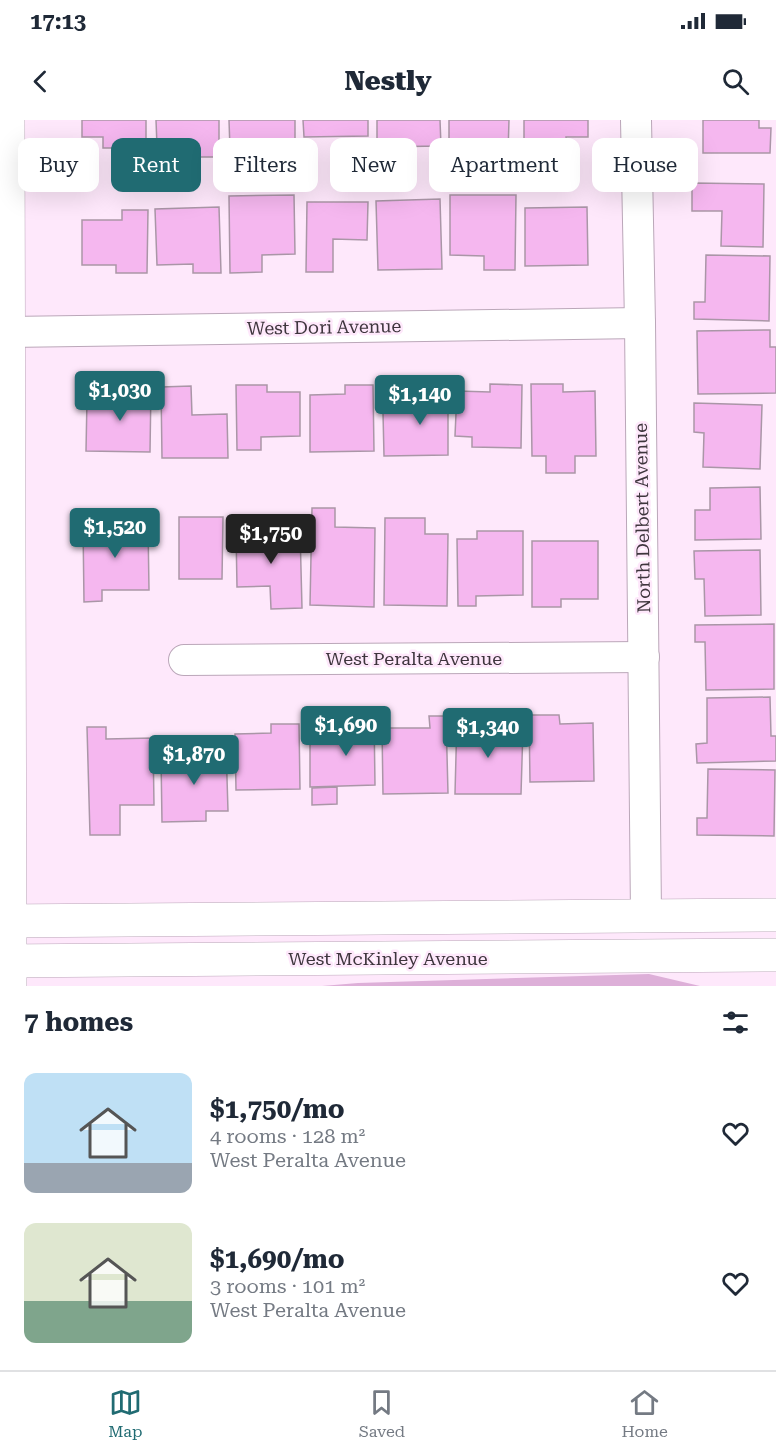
<!DOCTYPE html>
<html lang="en">
<head>
<meta charset="utf-8">
<style>
  :root { --surface:#fff; --page:#f2f2f3; --text:#1f2937; --muted:#747a83; --line:#e0e1e3; --accent:#206b72 }
  body { margin:0; font-family:"Roboto Serif",serif; background:var(--page); color:var(--text); height:100vh; display:flex; flex-direction:column; font-size:22px; white-space:nowrap }
  * { box-sizing:border-box; margin:0 }
  p { font-size:20px; color:var(--muted) }
  .icon { flex:none; width:33px; height:33px; fill:none; stroke:currentColor; stroke-width:2; stroke-linecap:round; stroke-linejoin:round }
  .map { position:relative; height:866px; overflow:hidden }
  .side { display:flex; flex-direction:column; background:var(--surface); flex:1 }
  .side>* { flex:none }
  .guide { position:absolute; left:18px; top:18px; width:741px; height:54px; display:flex; gap:12px }
  .price { position:absolute; translate:-50% -51px; padding:0 14px; border-radius:6px; background:var(--accent); color:#fff; font-size:20px; line-height:39px; filter:drop-shadow(0 2px 3px #0008) }
  .price::after { content:''; position:absolute; left:50%; top:36px; width:18px; height:14px; margin-left:-9px; background:inherit; clip-path:polygon(0 0,100% 0,50% 100%) }
  .price.selected { background:#222; color:#fff }
  ul { padding:0; list-style:none }
  li { display:flex; align-items:center; gap:18px; height:150px; padding:0 24px }
  li span { display:grid; place-items:center; flex:none; width:168px; height:120px; border-radius:12px; color:#555 }
  li>.icon { margin-inline-start:auto }
  span .icon { width:72px; height:72px; fill:#fffc; stroke-width:1 }
  li b { font-size:26px }
  h2 { display:flex; justify-content:space-between; align-items:center; height:72px; padding:0 24px; font-size:26px }
  .chip { padding:0 21px; border-radius:12px; background:var(--surface); box-shadow:0 6px 24px #0002; font-size:21px; line-height:54px }
  .chip.selected { background:var(--accent); color:#fff }
  .status { display:flex; justify-content:space-between; align-items:center; height:42px; padding:0 30px; background:var(--surface); direction:ltr }
  .status svg { height:16px; fill:currentColor }
  header { display:flex; justify-content:space-between; align-items:center; height:78px; padding:0 24px; background:var(--surface); font-size:27px; font-weight:800 }
  .tab-bar { display:flex; justify-content:space-around; align-items:center; height:84px; border-top:2px solid var(--line); background:var(--surface); font-size:16px; color:var(--muted) }
  .tab-bar a { display:grid; justify-items:center; gap:3px }
  .tab-bar .selected { color:var(--accent) }
  .map>svg:first-child { display:block }
  .green { fill:#ddafd8 }
  .building { fill:#f5b7ef; stroke:#aa96a7; stroke-width:1.5 }
  .lines { fill:none; stroke-linecap:round; stroke-linejoin:round }
  .minor-casing { stroke:#bba7b9; stroke-width:32 }
  .secondary-casing { stroke:#bba7b9; stroke-width:34 }
  .minor { stroke:#fff; stroke-width:30 }
  .secondary { stroke:#fff; stroke-width:33 }
  .labels { text-anchor:middle; dominant-baseline:central; stroke-width:5; stroke-linejoin:round; paint-order:stroke }
  .street-label { font-size:18px; fill:#3e353d; stroke:#fee8fb }
</style>
</head>
<body>
<div class="status"><b>17:13</b><svg viewBox="0 0 49 12"><path d="M0 12V9h3v3zM5 12V6h3v6zM10 12V3h3v9zM15 12V0h3v12zM26 1h20v11H26zM47 4h2v5h-2z"/></svg></div>
<header><svg class="icon" aria-label="back" viewBox="0 0 24 24"><path d="M15 5l-7 7 7 7"/></svg>Nestly<svg class="icon" aria-label="search" viewBox="0 0 24 24"><circle cx="10" cy="10" r="6"/><path d="M15 15l6 6"/></svg></header>
<div class="map">
<svg width="776" height="866" viewBox="0 0 776 866">
  <rect width="100%" height="100%" fill="#fee8fb"/>
  <polygon class="green" points="649,854 700,866 322,866 358,863"/>
  <g class="building">
    <polygon points="82,0 146,0 146,28 103,28 103,17 82,17"/>
    <polygon points="156,0 219,0 219,37 181,37 181,26 157,26"/>
    <polygon points="229,0 295,0 295,28 230,29"/>
    <polygon points="303,0 368,0 368,16 304,17"/>
    <polygon points="377,0 440,0 441,26 377,27"/>
    <polygon points="449,0 509,0 508,33 468,33 468,20 449,20"/>
    <polygon points="524,0 588,0 588,17 566,17 567,27 524,28"/>
    <polygon points="703,0 759,0 759,8 771,8 770,33 703,33"/>
    <polygon points="692,63 764,64 763,127 721,126 722,91 692,91"/>
    <polygon points="294,75 295,134 262,135 262,152 230,153 229,76"/>
    <polygon points="450,75 516,75 515,150 484,150 484,136 450,135"/>
    <polygon points="440,79 442,149 378,150 376,81"/>
    <polygon points="307,82 368,82 367,120 333,119 333,152 306,152"/>
    <polygon points="219,87 221,153 193,153 193,144 157,145 155,89"/>
    <polygon points="587,87 588,145 525,146 525,88"/>
    <polygon points="122,90 148,90 147,153 116,153 116,145 82,145 82,100 122,100"/>
    <polygon points="706,135 770,136 769,201 694,199 694,182 705,182"/>
    <polygon points="770,210 770,227 776,227 776,273 698,274 697,211"/>
    <polygon points="418,264 448,264 448,335 384,336 383,293 419,292"/>
    <polygon points="490,264 522,265 521,328 472,327 472,317 455,316 457,271 490,272"/>
    <polygon points="531,264 563,264 563,272 595,271 596,336 575,336 575,353 546,353 546,336 532,336"/>
    <polygon points="236,265 267,265 267,272 300,272 300,316 261,317 261,330 237,330"/>
    <polygon points="345,265 373,265 374,331 310,332 310,275 345,274"/>
    <polygon points="122,266 151,267 150,332 86,331 87,279 122,280"/>
    <polygon points="191,266 192,295 227,294 228,338 162,338 161,267"/>
    <polygon points="694,283 762,285 760,349 703,347 704,313 694,312"/>
    <polygon points="760,367 761,419 695,420 695,390 710,390 710,368"/>
    <polygon points="312,388 335,388 335,407 375,408 374,487 310,485"/>
    <polygon points="179,397 223,397 222,459 179,459"/>
    <polygon points="385,398 425,398 425,414 448,414 447,486 384,485"/>
    <polygon points="83,405 148,405 149,470 102,470 102,481 84,482"/>
    <polygon points="300,410 302,488 271,489 270,466 237,467 236,411"/>
    <polygon points="477,411 523,411 523,475 476,476 476,486 458,486 457,419 477,419"/>
    <polygon points="532,421 598,421 598,479 561,479 561,487 532,487"/>
    <polygon points="760,430 761,495 705,496 704,459 695,459 694,431"/>
    <polygon points="774,504 774,569 706,570 705,522 695,522 695,505"/>
    <polygon points="770,577 771,616 776,616 776,641 697,643 696,624 707,623 707,578"/>
    <polygon points="345,595 374,595 375,665 310,667 310,624 345,624"/>
    <polygon points="529,595 559,595 560,604 593,603 594,661 530,662"/>
    <polygon points="429,596 446,596 448,673 383,674 382,608 430,608"/>
    <polygon points="457,597 475,597 474,608 523,608 521,674 455,674"/>
    <polygon points="271,604 299,604 300,669 236,670 235,614 271,613"/>
    <polygon points="87,607 106,607 106,619 153,618 154,685 120,685 120,715 90,715"/>
    <polygon points="208,625 226,625 228,691 206,691 206,701 162,702 161,637 208,636"/>
    <polygon points="708,649 775,650 774,716 697,715 697,698 707,698"/>
    <polygon points="337,667 337,684 312,685 312,668"/>
  </g>
  <g class="lines">
    <g class="minor-casing">
      <g id="minor">
        <polyline points="636,0 640,203 646,795"/>
        <polyline points="8,212 640,203"/>
        <polyline points="184,540 644,537"/>
      </g>
    </g>
    <g class="secondary-casing">
      <g id="secondary">
        <polyline points="8,0 10,866"/>
        <polyline points="0,801 776,795"/>
        <polyline points="0,841 776,835"/>
      </g>
    </g>
    <use href="#minor" class="minor"/>
    <use href="#secondary" class="secondary"/>
  </g>
  <g class="labels">
    <g class="street-label">
      <text transform="translate(324 207) rotate(-1)">West Dori Avenue</text>
      <text transform="translate(642 398) rotate(-91)">North Delbert Avenue</text>
      <text x="414" y="538">West Peralta Avenue</text>
      <text x="388" y="838">West McKinley Avenue</text>
    </g>
  </g>
</svg>
<b class="price" style="left:120px;top:302px">$1,030</b>
<b class="price" style="left:420px;top:306px">$1,140</b>
<b class="price" style="left:115px;top:439px">$1,520</b>
<b class="price selected" style="left:271px;top:445px">$1,750</b>
<b class="price" style="left:346px;top:637px">$1,690</b>
<b class="price" style="left:488px;top:639px">$1,340</b>
<b class="price" style="left:194px;top:666px">$1,870</b>
<div class="guide">
<a class="chip">Buy</a>
<a class="chip selected">Rent</a>
<a class="chip">Filters</a>
<a class="chip">New</a>
<a class="chip">Apartment</a>
<a class="chip">House</a>
</div>
</div>
<section class="side">
<h2>7 homes<svg class="icon" aria-label="filters" viewBox="0 0 24 24"><path d="M4 7h16M4 17h16"/><circle cx="9" cy="7" r="2"/><circle cx="15" cy="17" r="2"/></svg></h2>
<ul>
<li><span style="background:linear-gradient(#bfe0f5 75%,#9aa5b1 0)"><svg class="icon" aria-label="home" viewBox="0 0 24 24"><path d="M3 11l9-7 9 7M6 9v11h12V9"/></svg></span><div><b>$1,750/mo</b><p>4 rooms · 128 m²</p><p>West Peralta Avenue</p></div><svg class="icon" aria-label="heart" viewBox="0 0 24 24"><path d="M12 20l-8-8c-3-5 5-10 8-4 3-6 11-1 8 4z"/></svg></li>
<li><span style="background:linear-gradient(#dfe7d0 65%,#7fa58c 0)"><svg class="icon" aria-label="home" viewBox="0 0 24 24"><path d="M3 11l9-7 9 7M6 9v11h12V9"/></svg></span><div><b>$1,690/mo</b><p>3 rooms · 101 m²</p><p>West Peralta Avenue</p></div><svg class="icon" aria-label="heart" viewBox="0 0 24 24"><path d="M12 20l-8-8c-3-5 5-10 8-4 3-6 11-1 8 4z"/></svg></li>
</ul>
</section>
<nav class="tab-bar">
<a class="selected"><svg class="icon" aria-label="map" viewBox="0 0 24 24"><path d="M3 6l6-2 6 2 6-2v14l-6 2-6-2-6 2zM9 4v14M15 6v14"/></svg>Map</a>
<a><svg class="icon" aria-label="saved" viewBox="0 0 24 24"><path d="M7 4h10v16l-5-4-5 4z"/></svg>Saved</a>
<a><svg class="icon" aria-label="home" viewBox="0 0 24 24"><path d="M3 11l9-7 9 7M6 9v11h12V9"/></svg>Home</a>
</nav>
</body>
</html>
